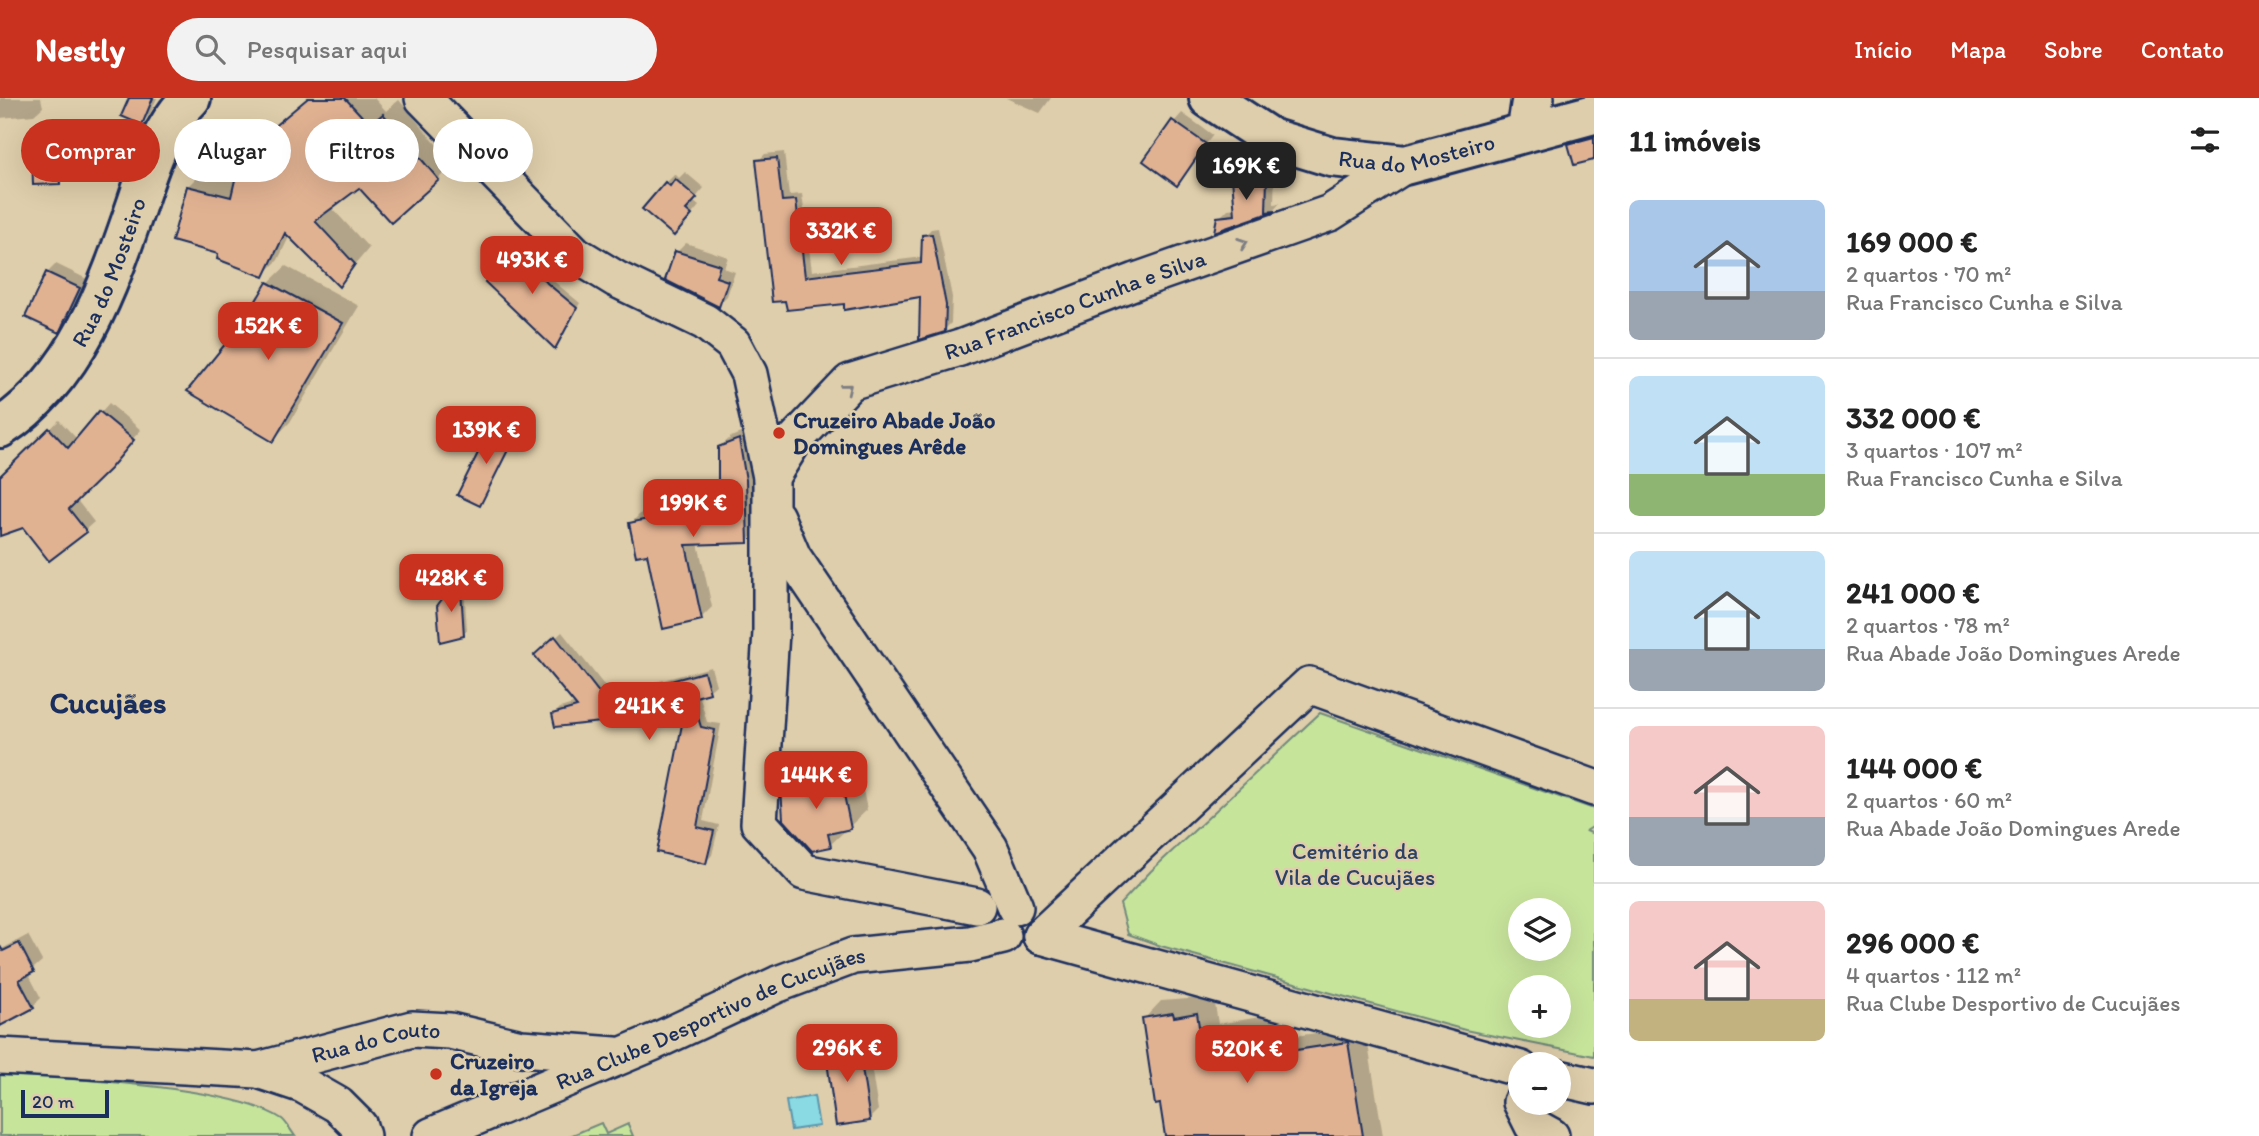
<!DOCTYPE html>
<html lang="pt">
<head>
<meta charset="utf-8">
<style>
  :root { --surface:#fff; --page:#f2f2f2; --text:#222; --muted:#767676; --line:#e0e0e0; --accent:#c8321e }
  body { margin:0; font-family:Itim,sans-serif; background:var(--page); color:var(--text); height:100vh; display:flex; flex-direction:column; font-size:26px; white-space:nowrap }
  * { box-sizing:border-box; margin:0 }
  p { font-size:23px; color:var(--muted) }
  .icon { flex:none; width:38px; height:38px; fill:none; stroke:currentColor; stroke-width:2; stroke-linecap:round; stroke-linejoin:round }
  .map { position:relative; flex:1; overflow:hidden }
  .details { display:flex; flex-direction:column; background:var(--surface); width:665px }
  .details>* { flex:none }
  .hud { position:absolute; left:21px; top:21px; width:665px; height:63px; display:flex; gap:14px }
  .buttons { position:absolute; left:1508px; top:800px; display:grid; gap:14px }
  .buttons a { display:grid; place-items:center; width:63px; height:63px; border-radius:50%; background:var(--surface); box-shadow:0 7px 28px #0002; font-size:35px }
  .scale { position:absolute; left:21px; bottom:18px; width:88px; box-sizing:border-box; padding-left:7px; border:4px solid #1b2f5e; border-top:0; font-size:19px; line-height:24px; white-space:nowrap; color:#1b2f5e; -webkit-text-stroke:5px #dfceab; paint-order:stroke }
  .price { position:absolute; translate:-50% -60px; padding:0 16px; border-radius:14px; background:var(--accent); color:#fff; font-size:23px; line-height:46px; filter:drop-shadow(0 2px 4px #0008) }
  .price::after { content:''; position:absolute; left:50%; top:42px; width:21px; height:16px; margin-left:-10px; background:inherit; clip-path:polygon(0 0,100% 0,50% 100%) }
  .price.selected { background:#222; color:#fff }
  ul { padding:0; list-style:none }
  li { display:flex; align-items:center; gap:21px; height:175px; padding:0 35px }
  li+li { border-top:2px solid var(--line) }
  li span { display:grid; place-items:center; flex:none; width:196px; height:140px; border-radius:10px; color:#555 }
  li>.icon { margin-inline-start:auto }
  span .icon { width:84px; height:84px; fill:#fffc; stroke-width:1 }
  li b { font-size:30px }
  h2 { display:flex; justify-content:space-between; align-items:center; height:84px; padding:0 35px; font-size:30px }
  .pill { padding:0 24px; border-radius:32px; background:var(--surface); box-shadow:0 7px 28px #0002; font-size:24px; line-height:63px }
  .pill.selected { background:var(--accent); color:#fff }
  header { display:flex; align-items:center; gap:42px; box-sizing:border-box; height:98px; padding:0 35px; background:var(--accent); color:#fff }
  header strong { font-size:33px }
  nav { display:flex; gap:38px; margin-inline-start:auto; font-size:24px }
  .search { width:490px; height:63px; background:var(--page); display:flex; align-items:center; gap:18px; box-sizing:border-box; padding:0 24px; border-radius:38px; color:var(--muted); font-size:26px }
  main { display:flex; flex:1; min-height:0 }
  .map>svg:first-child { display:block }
  .green { fill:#c7e49b; stroke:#718a7c; stroke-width:2; fill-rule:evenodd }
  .water { fill:#89dae2; stroke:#5d96ad; stroke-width:2 }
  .shadow { fill:#0003 }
  .building { fill:#e1b292; stroke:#1b2f5e; stroke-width:2 }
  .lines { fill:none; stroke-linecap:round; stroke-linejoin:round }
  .street-casing { stroke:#1b2f5e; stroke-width:40 }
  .secondary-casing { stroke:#1b2f5e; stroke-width:44 }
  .street { stroke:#dfceab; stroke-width:35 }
  .secondary { stroke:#dfceab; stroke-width:38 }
  .oneway { stroke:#7d7e84 }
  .poi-dot { fill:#c8321e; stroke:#dfceab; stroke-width:2.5 }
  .labels { text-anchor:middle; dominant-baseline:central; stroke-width:5; stroke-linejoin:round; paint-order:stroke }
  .street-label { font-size:23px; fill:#1b2f5e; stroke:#dfceab }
  .poi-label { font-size:23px; font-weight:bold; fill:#1b2f5e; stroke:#dfceab; text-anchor:start }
  .park-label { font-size:23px; fill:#2c4164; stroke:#dfceab }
  .district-label { font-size:30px; font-weight:bold; fill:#1b2f5e; stroke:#dfceab }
</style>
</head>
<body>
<header>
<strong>Nestly</strong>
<div class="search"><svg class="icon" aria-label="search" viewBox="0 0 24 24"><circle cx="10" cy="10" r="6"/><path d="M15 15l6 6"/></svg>Pesquisar aqui</div>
<nav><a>Início</a><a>Mapa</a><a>Sobre</a><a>Contato</a></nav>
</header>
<main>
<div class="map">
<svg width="1594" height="1038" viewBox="0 0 1594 1038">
  <rect width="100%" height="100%" fill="#dfceab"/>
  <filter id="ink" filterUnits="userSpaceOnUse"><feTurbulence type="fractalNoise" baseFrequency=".0143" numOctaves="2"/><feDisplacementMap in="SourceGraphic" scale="14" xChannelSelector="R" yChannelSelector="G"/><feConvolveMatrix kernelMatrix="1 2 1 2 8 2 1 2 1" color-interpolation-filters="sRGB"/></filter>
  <g filter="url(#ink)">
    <g class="green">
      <path d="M1320 615 1594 711V728L1586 733 1594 736V958L1465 932 1161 848 1128 836 1120 806 1151 773ZM1521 812H1559V850H1521ZM1521 889H1559V928H1521Z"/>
      <path d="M0 976C63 980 233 988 282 1021 287 1025 291 1033 295 1038H0Z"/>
      <polygon points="601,1025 606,1036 628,1026 633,1038 570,1038"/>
    </g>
    <polygon class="water" points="814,998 819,1028 791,1032 786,1003"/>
    <g class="shadow">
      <polygon points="0,0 41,0 43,9 34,17 0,20"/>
      <polygon points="130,0 157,0 150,16 142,25"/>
      <polygon points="308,0 374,0 386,13 399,2 453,66 438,81 360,88 331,109 369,150 339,186 290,137 278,162 263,177 220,154 188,88 203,73 236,82 241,58"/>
      <polygon points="1006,0 1051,0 1040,15"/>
      <polygon points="1182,15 1213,37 1179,81 1174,24"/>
      <polygon points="1594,32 1594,60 1570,46 1579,37"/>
      <polygon points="67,46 68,75 59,84 33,56 42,47"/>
      <polygon points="784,54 789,97 802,96 812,173 923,159 924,138 931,131 938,130 952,199 951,225 944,232 922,197 788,210 758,63 765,56"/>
      <polygon points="1243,71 1275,72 1274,106 1280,105 1274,112 1217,132 1219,120 1228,111 1236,110 1234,80"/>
      <polygon points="685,74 704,90 693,103 699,108 683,127 666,85 675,76 679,80"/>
      <polygon points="520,142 551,181 580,205 555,249 488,184"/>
      <polygon points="686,145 728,159 724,170 735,174 727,198 718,207 677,154"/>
      <polygon points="56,166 87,181 67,224 58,233 47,175"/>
      <polygon points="286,168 359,208 290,324 273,342 245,224 268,185"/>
      <polygon points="109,305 141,332 76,401 94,424 85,432 23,428 0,436 0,384 59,322 77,341"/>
      <polygon points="496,326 517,336 480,406 492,330"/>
      <polygon points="750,331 758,432 747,443 698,445 712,509 701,520 648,454 631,425 642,414 719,397 719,350 731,339"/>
      <polygon points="463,474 467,532 463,536 439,509"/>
      <polygon points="562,534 611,596 711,569 716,587 709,593 699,596 707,624 721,626 703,723 719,727 712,757 706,764 659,753 689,599 554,616 560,610 576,605 537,557"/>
      <polygon points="857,660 867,712 830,747 783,689 801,672"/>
      <polygon points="28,837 42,863 28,875 41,900 33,908 0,912 0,852"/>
      <polygon points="1214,899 1218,926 1278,916 1281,940 1365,928 1383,1038 1167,1038 1144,921 1161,903"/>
      <polygon points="866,936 878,1012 869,1021 827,950 835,941"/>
    </g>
    <g class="building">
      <polygon points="129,0 153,0 142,27 121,18"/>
      <polygon points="308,0 345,0 370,27 383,16 439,82 391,125 359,90 315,123 355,166 339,189 285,135 264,179 217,161 218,156 172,143 187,88 231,99 241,56"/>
      <polygon points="1172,22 1206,46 1177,88 1143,63"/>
      <polygon points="1594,39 1594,62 1574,67 1568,46"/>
      <polygon points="59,54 60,86 33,87 32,56"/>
      <polygon points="777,60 782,103 796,102 805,179 921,165 922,137 932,136 946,207 945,234 919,242 920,199 844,212 844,206 787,212 785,203 772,204 756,62"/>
      <polygon points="1232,79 1267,81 1266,114 1275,113 1214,134 1217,119 1235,117"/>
      <polygon points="675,81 697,100 686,112 692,117 674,138 642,111 665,84 670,88"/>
      <polygon points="515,144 547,185 577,210 555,251 485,184"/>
      <polygon points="675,153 720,167 716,179 728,183 719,209 665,182"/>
      <polygon points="46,174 80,190 59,235 25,219"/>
      <polygon points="267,184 343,225 273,344 187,293 244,223"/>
      <polygon points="99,313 134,342 110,371 69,411 87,434 49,463 23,430 0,438 0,378 49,330 68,350"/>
      <polygon points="491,329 514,340 480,408 457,397"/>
      <polygon points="739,341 746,382 748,445 686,447 702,522 663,531 647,456 636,458 629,425 718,406 718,349"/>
      <polygon points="460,476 464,538 440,544 437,508"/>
      <polygon points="555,538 604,601 704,574 710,595 692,600 701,629 715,632 697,729 714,733 706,766 657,754 687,601 620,622 555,629 552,616 577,609 534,557"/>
      <polygon points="840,677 851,731 828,736 831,749 812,753 783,721 781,689"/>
      <polygon points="19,845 34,874 19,882 34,910 0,928 0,848 3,853"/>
      <polygon points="1173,915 1174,919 1197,915 1201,942 1261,933 1264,957 1348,944 1363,1038 1165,1038 1160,1006 1155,1007 1142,920"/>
      <polygon points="858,944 870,1023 836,1028 825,949"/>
    </g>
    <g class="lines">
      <g class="street-casing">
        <g id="street">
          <polyline points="423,0 575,156 616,181 705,224 733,246 749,276 771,379 771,534 759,725 804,774 977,808"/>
          <polyline points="1525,34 1529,7 1536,0"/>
          <path id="s1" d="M771 379 793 344 850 284 960 250 1136 183 1330 115 1405 67"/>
          <polyline points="776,419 793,459 990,750 1015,809"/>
          <polyline points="1041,838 1309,587 1594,690"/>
          <polyline points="1041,838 1521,971"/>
          <polyline points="0,958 258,972 303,987 338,1007 359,1028 362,1038"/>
          <path id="s2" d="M258 972 412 931 450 933 521 950 615 957"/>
          <polyline points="1559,980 1594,988"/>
          <polyline points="1521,1004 1533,1028 1551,1038"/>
          <path id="s3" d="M431 1038 654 944 778 886 853 858 970 846 1003 838"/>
        </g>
      </g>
      <g class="secondary-casing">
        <g id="secondary">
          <path id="s4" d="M1209 0 1270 40 1332 59 1405 67 1594 16"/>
          <path id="s5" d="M0 330C77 280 108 190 136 108 149 69 161 28 191 0"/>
        </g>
      </g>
      <use href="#street" class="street"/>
      <use href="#secondary" class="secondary"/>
    </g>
    <defs><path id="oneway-chevron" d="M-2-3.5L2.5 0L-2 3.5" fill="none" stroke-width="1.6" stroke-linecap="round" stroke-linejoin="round" transform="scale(1.75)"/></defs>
    <g class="oneway">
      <use href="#oneway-chevron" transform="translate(1243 145) rotate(-19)"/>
      <use href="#oneway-chevron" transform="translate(847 290) rotate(-39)"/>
    </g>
  </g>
  <g class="poi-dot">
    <circle cx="779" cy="335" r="7"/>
    <circle cx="436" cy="976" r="7"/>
  </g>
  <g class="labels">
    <g class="street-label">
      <text stroke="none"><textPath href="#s4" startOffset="224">Rua do Mosteiro</textPath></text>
      <text stroke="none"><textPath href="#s5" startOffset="194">Rua do Mosteiro</textPath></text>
      <text stroke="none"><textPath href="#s1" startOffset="362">Rua Francisco Cunha e Silva</textPath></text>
      <text stroke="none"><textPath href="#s3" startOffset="304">Rua Clube Desportivo de Cucujães</textPath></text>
      <text stroke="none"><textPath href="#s2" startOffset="122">Rua do Couto</textPath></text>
    </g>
    <g class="poi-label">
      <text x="793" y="322">Cruzeiro Abade João<tspan x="793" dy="26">Domingues Arêde</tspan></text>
      <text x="450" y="963">Cruzeiro<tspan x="450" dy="26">da Igreja</tspan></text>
    </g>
    <g class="park-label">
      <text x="1355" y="753">Cemitério da<tspan x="1355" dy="26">Vila de Cucujães</tspan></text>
    </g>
    <g class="district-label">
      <text x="108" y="604">Cucujães</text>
    </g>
  </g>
</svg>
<div class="buttons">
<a><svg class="icon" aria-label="layers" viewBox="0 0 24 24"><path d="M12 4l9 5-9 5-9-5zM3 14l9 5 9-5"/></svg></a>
<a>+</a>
<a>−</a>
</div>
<div class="scale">20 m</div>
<b class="price selected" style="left:1246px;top:104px">169K €</b>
<b class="price" style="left:841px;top:169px">332K €</b>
<b class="price" style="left:532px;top:198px">493K €</b>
<b class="price" style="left:268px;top:264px">152K €</b>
<b class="price" style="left:486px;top:368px">139K €</b>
<b class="price" style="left:693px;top:441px">199K €</b>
<b class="price" style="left:451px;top:516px">428K €</b>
<b class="price" style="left:649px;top:644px">241K €</b>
<b class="price" style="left:816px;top:713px">144K €</b>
<b class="price" style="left:847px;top:986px">296K €</b>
<b class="price" style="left:1247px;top:987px">520K €</b>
<div class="hud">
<a class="pill selected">Comprar</a>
<a class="pill">Alugar</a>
<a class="pill">Filtros</a>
<a class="pill">Novo</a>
</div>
</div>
<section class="details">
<h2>11 imóveis<svg class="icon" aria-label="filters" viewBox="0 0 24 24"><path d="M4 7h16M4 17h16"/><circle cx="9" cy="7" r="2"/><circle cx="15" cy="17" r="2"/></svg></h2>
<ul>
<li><span style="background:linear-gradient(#a9c7e8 65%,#9aa5b1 0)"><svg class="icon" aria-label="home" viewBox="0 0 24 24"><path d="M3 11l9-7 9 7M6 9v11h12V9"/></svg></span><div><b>169 000 €</b><p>2 quartos · 70 m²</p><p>Rua Francisco Cunha e Silva</p></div></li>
<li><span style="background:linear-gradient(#bfe0f5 70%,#8fb573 0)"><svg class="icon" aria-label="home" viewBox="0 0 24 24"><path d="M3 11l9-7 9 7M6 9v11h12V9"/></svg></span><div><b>332 000 €</b><p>3 quartos · 107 m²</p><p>Rua Francisco Cunha e Silva</p></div></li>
<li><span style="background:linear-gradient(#bfe0f5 70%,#9aa5b1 0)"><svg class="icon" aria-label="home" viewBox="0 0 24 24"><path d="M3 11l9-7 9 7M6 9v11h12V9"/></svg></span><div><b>241 000 €</b><p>2 quartos · 78 m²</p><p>Rua Abade João Domingues Arede</p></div></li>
<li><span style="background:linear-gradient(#f6c9c9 65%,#9aa5b1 0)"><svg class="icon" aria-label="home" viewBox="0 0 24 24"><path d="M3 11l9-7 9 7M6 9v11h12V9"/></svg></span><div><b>144 000 €</b><p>2 quartos · 60 m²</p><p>Rua Abade João Domingues Arede</p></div></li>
<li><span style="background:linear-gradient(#f6c9c9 70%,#c2b280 0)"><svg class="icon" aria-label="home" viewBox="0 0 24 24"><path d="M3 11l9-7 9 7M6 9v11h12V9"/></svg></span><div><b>296 000 €</b><p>4 quartos · 112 m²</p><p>Rua Clube Desportivo de Cucujães</p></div></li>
</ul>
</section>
</main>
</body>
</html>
